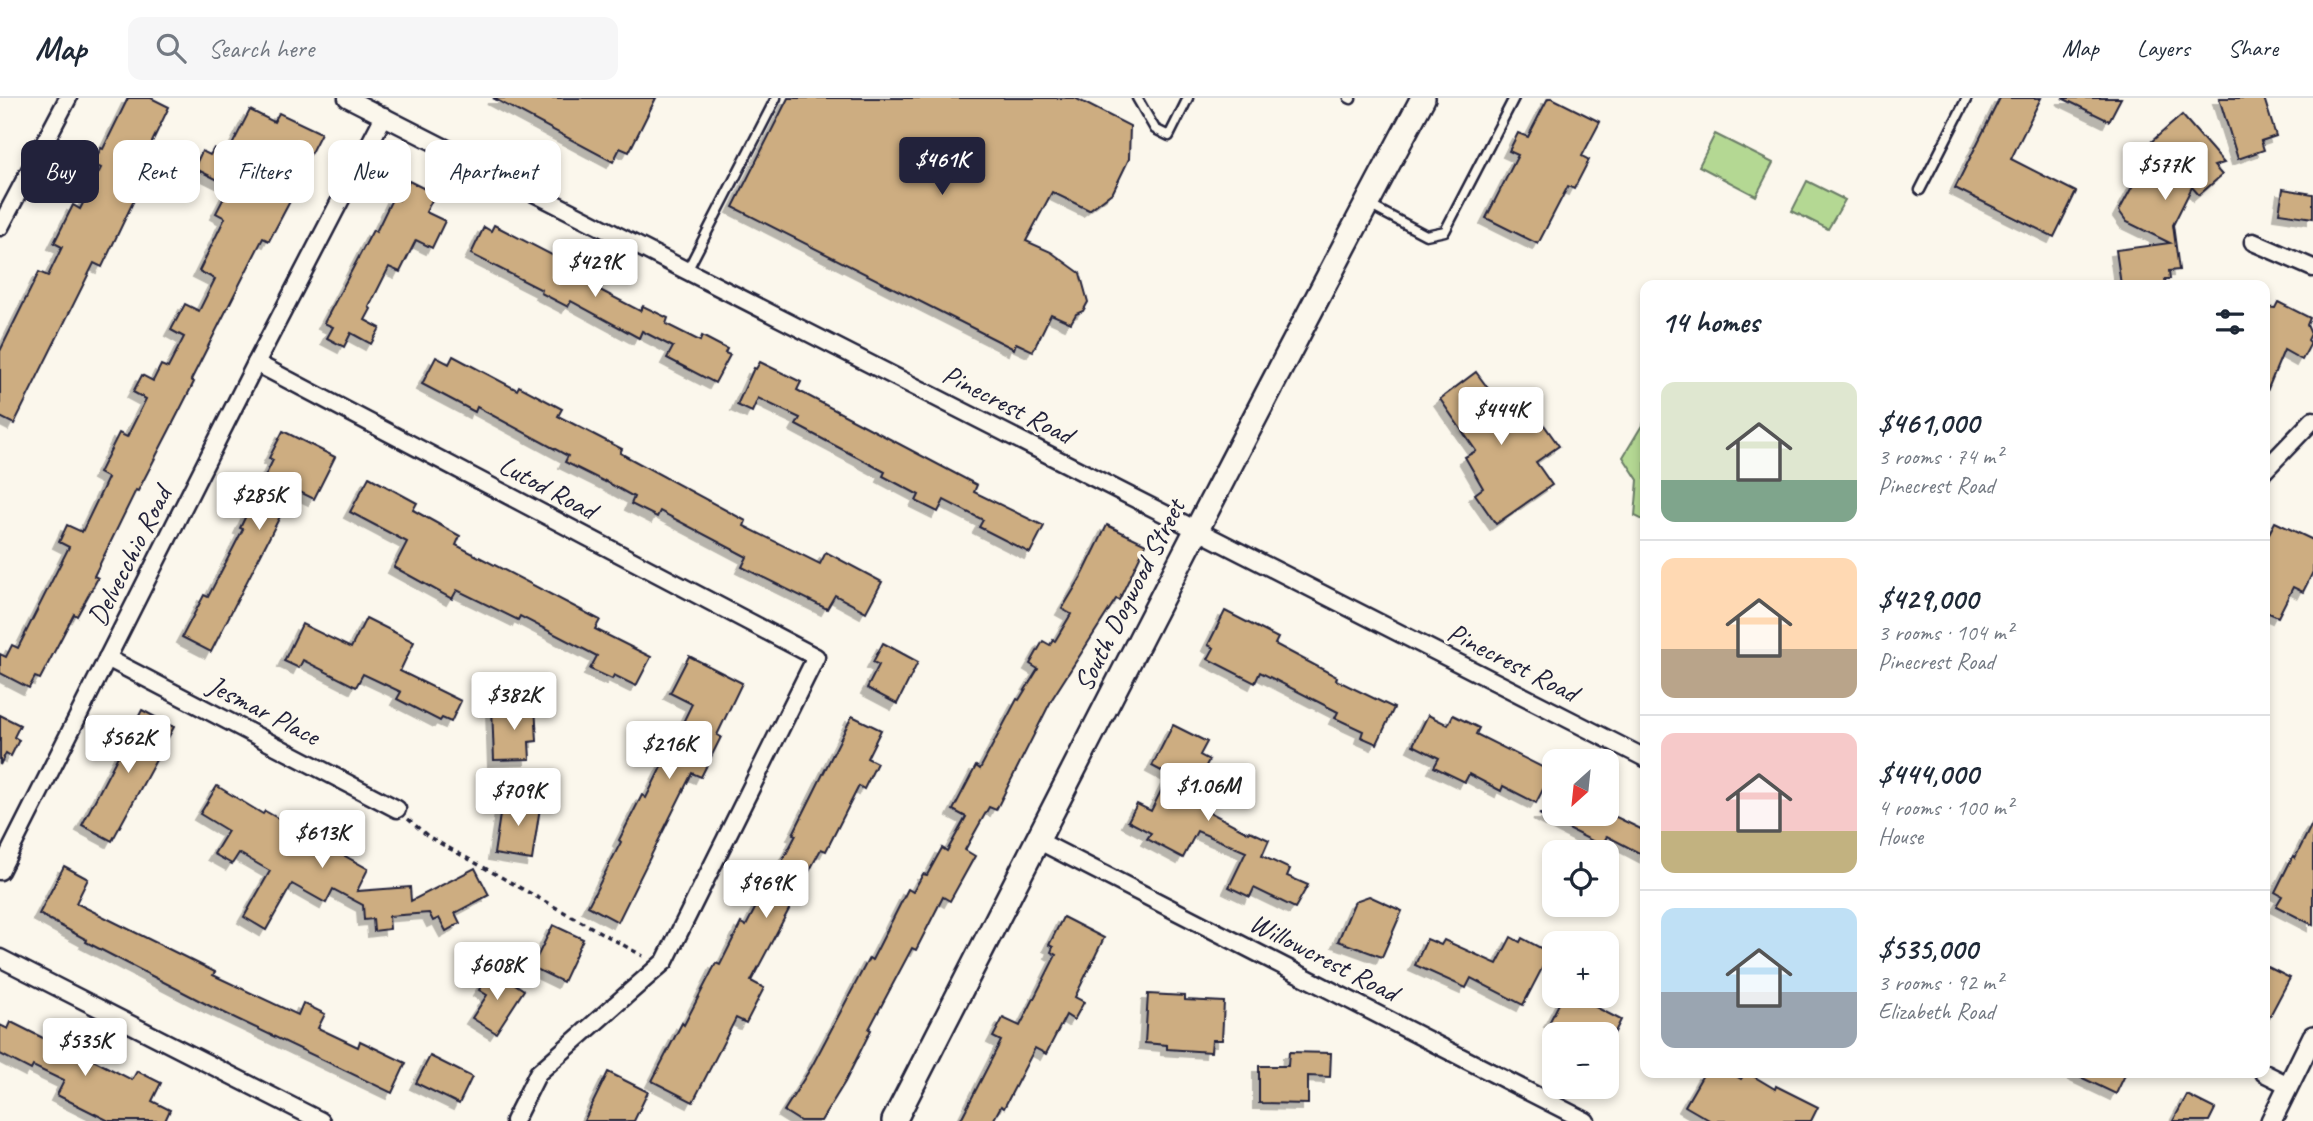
<!DOCTYPE html>
<html lang="en">
<head>
<meta charset="utf-8">
<style>
  :root { --surface:#fff; --page:#f6f6f7; --text:#1f2937; --muted:#747a83; --line:#e0e1e3; --accent:#22223b }
  body { margin:0; font-family:Caveat,sans-serif; background:var(--page); color:var(--text); height:100vh; display:flex; flex-direction:column; font-size:26px; white-space:nowrap }
  * { box-sizing:border-box; margin:0 }
  p { font-size:23px; color:var(--muted) }
  .icon { flex:none; width:38px; height:38px; fill:none; stroke:currentColor; stroke-width:2; stroke-linecap:round; stroke-linejoin:round }
  .map { position:relative; flex:1; overflow:hidden }
  .drawer { position:absolute; left:1640px; top:182px; width:630px; height:798px; display:flex; flex-direction:column; background:var(--surface); border-radius:14px; box-shadow:0 4px 10px #0003 }
  .drawer>* { flex:none }
  .banner { position:absolute; left:21px; top:42px; width:665px; height:63px; display:flex; gap:14px }
  .needle { width:46px; rotate:207deg }
  .fabs { position:absolute; left:1542px; top:651px; display:grid; gap:14px }
  .fabs a { display:grid; place-items:center; width:77px; height:77px; border-radius:14px; background:var(--surface); box-shadow:0 4px 10px #0003; font-size:35px }
  .price { position:absolute; translate:-50% -60px; padding:0 16px; border-radius:7px; background:#fff; color:#222; font-size:23px; line-height:46px; filter:drop-shadow(0 2px 4px #0008) }
  .price::after { content:''; position:absolute; left:50%; top:42px; width:21px; height:16px; margin-left:-10px; background:inherit; clip-path:polygon(0 0,100% 0,50% 100%) }
  .price.current { background:var(--accent); color:#fff }
  ul { padding:0; list-style:none }
  li { display:flex; align-items:center; gap:21px; height:175px; padding:0 21px }
  li+li { border-top:2px solid var(--line) }
  li span { display:grid; place-items:center; flex:none; width:196px; height:140px; border-radius:14px; color:#555 }
  li>.icon { margin-inline-start:auto }
  span .icon { width:84px; height:84px; fill:#fffc; stroke-width:1 }
  li b { font-size:30px }
  h2 { display:flex; justify-content:space-between; align-items:center; height:84px; padding:0 21px; font-size:30px }
  .tag { padding:0 24px; border-radius:14px; background:var(--surface); box-shadow:0 4px 10px #0003; font-size:24px; line-height:63px }
  .tag.current { background:var(--accent); color:#fff }
  header { display:flex; align-items:center; gap:42px; box-sizing:border-box; height:98px; padding:0 35px; background:var(--surface); border-bottom:2px solid var(--line) }
  header strong { font-size:33px }
  nav { display:flex; gap:38px; margin-inline-start:auto; font-size:24px }
  .search { width:490px; height:63px; background:var(--page); display:flex; align-items:center; gap:18px; box-sizing:border-box; padding:0 24px; border-radius:14px; color:var(--muted); font-size:26px }
  .map>svg:first-child { display:block }
  .green { fill:#b4d893; stroke:#6b7d67; stroke-width:2 }
  .building { fill:#cdad81; stroke:#22223b; stroke-width:2; filter:url(#shadow) }
  .lines { fill:none; stroke-linecap:round; stroke-linejoin:round }
  .service-casing { stroke:#22223b; stroke-width:13 }
  .minor-casing { stroke:#22223b; stroke-width:21 }
  .tertiary-casing { stroke:#22223b; stroke-width:24 }
  .secondary-casing { stroke:#22223b; stroke-width:28 }
  .path { stroke:#22223b; stroke-width:3.5; stroke-dasharray:5 5; stroke-linecap:butt }
  .service { stroke:#fbf7ec; stroke-width:8 }
  .minor { stroke:#fbf7ec; stroke-width:16 }
  .tertiary { stroke:#fbf7ec; stroke-width:19 }
  .secondary { stroke:#fbf7ec; stroke-width:23 }
  .labels { text-anchor:middle; dominant-baseline:central; stroke-width:7; stroke-linejoin:round; paint-order:stroke }
  .street-label { font-size:28px; fill:#22223b; stroke:#fbf7ec }
</style>
</head>
<body>
<header>
<strong>Map</strong>
<div class="search"><svg class="icon" aria-label="search" viewBox="0 0 24 24"><circle cx="10" cy="10" r="6"/><path d="M15 15l6 6"/></svg>Search here</div>
<nav><a>Map</a><a>Layers</a><a>Share</a></nav>
</header>
<div class="map">
<svg width="2313" height="1023" viewBox="0 0 2313 1023">
  <defs>
    <filter id="shadow"><feDropShadow dx="-6" dy="6" stdDeviation="0" flood-color="#0004"/></filter>
  </defs>
  <rect width="100%" height="100%" fill="#fbf7ec"/>
  <filter id="ink" filterUnits="userSpaceOnUse"><feTurbulence type="fractalNoise" baseFrequency=".0143" numOctaves="2"/><feDisplacementMap in="SourceGraphic" scale="14" xChannelSelector="R" yChannelSelector="G"/><feConvolveMatrix kernelMatrix="1 2 1 2 8 2 1 2 1" color-interpolation-filters="sRGB"/></filter>
  <g filter="url(#ink)">
    <g class="green">
      <polygon points="1715,36 1773,65 1756,98 1699,68"/>
      <polygon points="1807,83 1845,102 1828,131 1792,113"/>
      <polygon points="1644,324 1645,324 1645,423 1635,418 1638,382 1623,359"/>
    </g>
    <g class="building">
      <polygon points="128,0 151,0 169,9 139,71 147,75 102,169 94,165 14,326 0,319 0,253 39,174 48,178 62,149 54,145 73,107 80,111 101,70 93,66 101,50 103,51"/>
      <polygon points="493,0 656,0 629,54 620,50 613,64"/>
      <polygon points="788,0 1075,0 1130,28 1129,61 1113,94 1089,112 1052,94 1026,143 1051,154 1080,175 1088,204 1083,213 1076,216 1071,225 1051,216 1033,253 1016,245 1014,251 733,109"/>
      <polygon points="1548,0 1552,0 1600,24 1582,58 1589,62 1574,91 1568,88 1538,146 1486,120 1518,57 1509,53 1518,35 1528,39"/>
      <polygon points="2000,0 2041,0 2011,61 2076,94 2054,139 1955,90"/>
      <polygon points="2062,0 2121,0 2109,23"/>
      <polygon points="2219,0 2264,0 2276,38 2261,43 2264,52 2238,61"/>
      <polygon points="250,12 274,24 279,15 321,35 293,90 296,92 269,143 263,140 191,282 194,284 169,333 138,393 136,392 94,478 98,480 77,518 74,516 40,581 35,579 29,590 0,575 0,556 6,559 12,547 18,550 69,449 59,444 67,427 82,434 108,380 99,375 119,335 127,339 146,301 133,294 142,277 153,283 161,267 168,270 184,239 171,232 185,206 199,213 215,181 199,173 225,120 216,115 230,88 194,70 202,53 210,57 214,50 227,57"/>
      <polygon points="2182,17 2224,65 2214,68 2222,77 2199,97 2192,89 2173,127 2179,172 2169,173 2170,181 2165,181 2166,187 2121,187 2116,152 2170,145 2127,124 2119,113 2140,74 2171,65 2152,43"/>
      <polygon points="409,83 435,96 426,114 445,123 432,150 416,142 400,174 389,169 369,209 371,211 365,222 380,230 371,246 351,235 344,249 327,240 333,229 324,225 373,132 376,134 393,99 399,102"/>
      <polygon points="2283,91 2313,96 2313,120 2279,115"/>
      <polygon points="494,127 604,184 600,192 640,213 643,208 668,220 666,226 700,243 702,238 727,251 725,255 730,257 715,285 667,260 673,249 642,233 639,240 571,203 568,209 541,195 542,192 471,156 484,129 491,133"/>
      <polygon points="2278,204 2310,220 2307,227 2311,236 2308,242 2311,245 2302,262 2284,252 2265,298 2264,209 2275,210"/>
      <polygon points="453,258 517,292 519,288 562,311 558,318 622,351 620,355 746,423 744,428 820,466 826,454 882,484 866,514 835,497 827,511 742,469 747,459 660,413 657,419 631,406 634,399 605,383 605,384 565,364 568,358 477,309 475,314 422,286 436,259 449,266"/>
      <polygon points="760,264 801,284 797,292 977,387 974,394 1044,428 1030,455 979,429 983,422 944,402 938,414 916,403 919,397 883,378 885,374 796,327 800,320 758,300 752,314 737,307 754,270 756,271"/>
      <polygon points="1476,274 1510,320 1529,306 1559,348 1536,364 1552,387 1496,426 1475,396 1483,390 1465,359 1476,353 1440,301"/>
      <polygon points="283,333 335,359 314,401 294,391 211,554 182,539 204,497 208,499 243,431 240,430 273,362 269,360"/>
      <polygon points="369,379 417,405 413,412 460,438 456,447 600,522 595,531 651,559 636,588 614,577 612,581 590,571 597,558 520,518 518,522 457,492 452,501 394,469 407,444 350,414"/>
      <polygon points="2275,424 2313,442 2313,474 2303,494 2293,489 2278,519 2264,513 2264,445"/>
      <polygon points="1107,427 1146,446 1119,502 1116,501 1052,601 996,712 989,709 965,752 975,758 950,803 943,799 916,852 912,850 869,931 871,932 845,984 821,1023 800,1023 784,1013 812,968 869,860 872,862 908,791 913,794 923,776 927,777 942,750 947,753 966,719 953,712 976,668 980,671 1017,601 1019,602 1038,571 1030,566 1043,543 1050,547 1053,542 1055,543 1071,516 1062,511 1083,476"/>
      <polygon points="1225,513 1278,540 1275,546 1337,579 1336,582 1394,610 1377,646 1361,639 1363,633 1335,620 1338,614 1260,574 1255,585 1208,561 1214,550 1208,547"/>
      <polygon points="366,520 414,544 400,573 461,603 451,624 442,620 440,623 397,601 401,594 363,576 356,589 303,562 299,570 284,563 302,526 351,550"/>
      <polygon points="883,545 918,564 897,606 867,590 879,567 873,564"/>
      <polygon points="689,558 742,585 717,637 721,639 701,679 692,675 618,824 588,808 621,744 619,742 642,697 646,700 692,606 670,595"/>
      <polygon points="535,607 537,643 529,644 530,661 494,662 492,609"/>
      <polygon points="142,612 174,629 112,743 82,727"/>
      <polygon points="0,617 20,627 14,639 19,642 11,658 6,655 0,667"/>
      <polygon points="1428,617 1448,627 1453,617 1479,630 1476,636 1552,674 1536,705 1503,688 1501,693 1469,676 1465,684 1434,669 1439,660 1413,647"/>
      <polygon points="852,618 881,632 867,660 877,665 864,691 859,688 826,753 821,751 751,883 764,890 746,925 736,920 693,1004 652,983 682,925 684,927 716,865 720,867 741,825 746,828 760,801 762,802 796,737 793,736"/>
      <polygon points="1173,627 1207,644 1200,657 1209,662 1202,676 1193,671 1179,698 1249,735 1250,733 1269,742 1262,758 1290,771 1287,778 1308,787 1295,810 1254,790 1250,799 1229,789 1246,754 1197,733 1183,760 1147,741 1151,735 1128,723 1137,706 1151,713 1169,677 1152,668"/>
      <polygon points="217,688 263,716 265,713 368,771 357,793 410,789 411,803 475,770 489,797 455,815 460,825 446,833 439,820 433,823 429,815 389,818 390,831 374,833 373,821 364,822 363,807 333,791 326,805 292,786 266,832 244,819 270,773 239,755 232,766 214,756 228,733 200,716"/>
      <polygon points="503,697 541,703 532,762 494,756"/>
      <polygon points="1539,716 1610,716 1645,733 1645,758 1607,738 1602,748"/>
      <polygon points="2313,724 2313,827 2276,808 2282,798 2275,794 2293,758 2295,760"/>
      <polygon points="64,768 88,781 76,805 215,874 213,877 298,917 303,905 325,916 318,930 358,949 360,943 406,965 392,995 210,908 86,844 87,842 39,816"/>
      <polygon points="1369,798 1402,813 1382,859 1338,843 1355,803"/>
      <polygon points="1063,819 1104,840 1075,899 1084,904 1074,922 1066,917 1046,956 1035,950 1004,1010 1001,1008 993,1023 960,1023 1001,943 993,939 1003,920 1020,928 1056,857 1051,854 1053,849 1049,847"/>
      <polygon points="553,827 583,841 563,884 532,869"/>
      <polygon points="1511,839 1520,844 1522,840 1550,855 1523,907 1471,880 1466,890 1415,867 1427,841 1441,847 1444,842 1497,866"/>
      <polygon points="2264,867 2290,880 2264,929"/>
      <polygon points="488,877 497,883 501,877 524,892 496,935 472,920 487,897 479,892"/>
      <polygon points="1148,896 1185,898 1185,902 1224,904 1222,942 1212,942 1211,954 1167,951 1167,947 1145,945"/>
      <polygon points="1563,898 1587,898 1584,903 1621,922 1614,936 1576,936 1550,923"/>
      <polygon points="11,924 61,949 62,946 132,982 137,973 161,985 152,1003 170,1012 165,1023 109,1023 57,997 64,983 33,968 31,972 0,956 0,927 8,931"/>
      <polygon points="1289,954 1331,955 1330,979 1308,978 1308,1006 1259,1005 1259,968 1288,968"/>
      <polygon points="430,958 472,979 459,1006 416,985"/>
      <polygon points="608,974 648,994 634,1023 584,1023"/>
      <polygon points="1704,975 1731,975 1741,981 1745,975 1748,975 1775,991 1776,988 1818,1009 1811,1023 1711,1023 1685,1008"/>
      <polygon points="2072,975 2126,975 2116,996"/>
      <polygon points="2187,997 2215,1011 2209,1023 2173,1023"/>
    </g>
    <g class="lines">
      <g class="service-casing">
        <g id="service">
          <polyline points="1137,0 1155,31 1169,38 1188,0"/>
          <polyline points="1349,0 1351,1"/>
          <polyline points="1920,92 1967,0"/>
          <polyline points="1369,107 1426,137 1445,133 1514,0"/>
          <polyline points="687,173 776,0"/>
        </g>
      </g>
      <g class="minor-casing">
        <g id="minor">
          <polyline points="347,0 1645,660"/>
          <polyline points="0,129 68,0"/>
          <polyline points="2253,144 2313,170"/>
          <polyline points="256,265 816,559 665,863 538,975 514,1023"/>
          <polyline points="2264,373 2313,322"/>
          <polyline points="107,560 397,711"/>
          <polyline points="1037,742 1586,1023"/>
          <polyline points="0,773 256,265 384,18"/>
          <polyline points="0,860 321,1023"/>
          <polyline points="2264,975 2288,987"/>
        </g>
      </g>
      <g class="tertiary-casing">
        <polyline id="tertiary" points="2271,1023 2313,938"/>
      </g>
      <g class="secondary-casing">
        <path id="secondary" d="M894 1023C1069 681 1242 339 1423 0"/>
      </g>
      <polyline class="path" points="408,721 429,739 643,858"/>
      <use href="#service" class="service"/>
      <use href="#minor" class="minor"/>
      <use href="#tertiary" class="tertiary"/>
      <use href="#secondary" class="secondary"/>
    </g>
  </g>
  <g class="labels">
    <g class="street-label">
      <text transform="translate(1008 306) rotate(27)">Pinecrest Road</text>
      <text transform="translate(548 389) rotate(28)">Lutod Road</text>
      <text transform="translate(129 458) rotate(-63)">Delvecchio Road</text>
      <text transform="translate(1129 497) rotate(-63)">South Dogwood Street</text>
      <text transform="translate(1513 564) rotate(27)">Pinecrest Road</text>
      <text transform="translate(264 612) rotate(27)">Jesmar Place</text>
      <text transform="translate(1324 859) rotate(27)">Willowcrest Road</text>
    </g>
  </g>
</svg>
<div class="fabs">
<a><svg class="needle" viewBox="-14 -14 28 28"><path d="M0-13l5 13h-10z" fill="#e53935"/><path d="M0 13l5-13h-10z" fill="#747a83"/></svg></a>
<a><svg class="icon" aria-label="locate" viewBox="0 0 24 24"><circle cx="12" cy="12" r="6"/><path d="M12 2v4M12 18v4M2 12h4M18 12h4"/></svg></a>
<a>+</a>
<a>−</a>
</div>
<b class="price current" style="left:942px;top:99px">$461K</b>
<b class="price" style="left:2165px;top:104px">$577K</b>
<b class="price" style="left:595px;top:201px">$429K</b>
<b class="price" style="left:1501px;top:349px">$444K</b>
<b class="price" style="left:259px;top:434px">$285K</b>
<b class="price" style="left:514px;top:634px">$382K</b>
<b class="price" style="left:128px;top:677px">$562K</b>
<b class="price" style="left:669px;top:683px">$216K</b>
<b class="price" style="left:1208px;top:725px">$1.06M</b>
<b class="price" style="left:518px;top:730px">$709K</b>
<b class="price" style="left:322px;top:772px">$613K</b>
<b class="price" style="left:766px;top:822px">$969K</b>
<b class="price" style="left:497px;top:904px">$608K</b>
<b class="price" style="left:85px;top:980px">$535K</b>
<div class="banner">
<a class="tag current">Buy</a>
<a class="tag">Rent</a>
<a class="tag">Filters</a>
<a class="tag">New</a>
<a class="tag">Apartment</a>
</div>
<section class="drawer">
<h2>14 homes<svg class="icon" aria-label="filters" viewBox="0 0 24 24"><path d="M4 7h16M4 17h16"/><circle cx="9" cy="7" r="2"/><circle cx="15" cy="17" r="2"/></svg></h2>
<ul>
<li><span style="background:linear-gradient(#dfe7d0 70%,#7fa58c 0)"><svg class="icon" aria-label="home" viewBox="0 0 24 24"><path d="M3 11l9-7 9 7M6 9v11h12V9"/></svg></span><div><b>$461,000</b><p>3 rooms · 74 m²</p><p>Pinecrest Road</p></div></li>
<li><span style="background:linear-gradient(#ffd9b3 65%,#b9a48a 0)"><svg class="icon" aria-label="home" viewBox="0 0 24 24"><path d="M3 11l9-7 9 7M6 9v11h12V9"/></svg></span><div><b>$429,000</b><p>3 rooms · 104 m²</p><p>Pinecrest Road</p></div></li>
<li><span style="background:linear-gradient(#f6c9c9 70%,#c2b280 0)"><svg class="icon" aria-label="home" viewBox="0 0 24 24"><path d="M3 11l9-7 9 7M6 9v11h12V9"/></svg></span><div><b>$444,000</b><p>4 rooms · 100 m²</p><p>House</p></div></li>
<li><span style="background:linear-gradient(#bfe0f5 60%,#9aa5b1 0)"><svg class="icon" aria-label="home" viewBox="0 0 24 24"><path d="M3 11l9-7 9 7M6 9v11h12V9"/></svg></span><div><b>$535,000</b><p>3 rooms · 92 m²</p><p>Elizabeth Road</p></div></li>
</ul>
</section>
</div>
</body>
</html>
